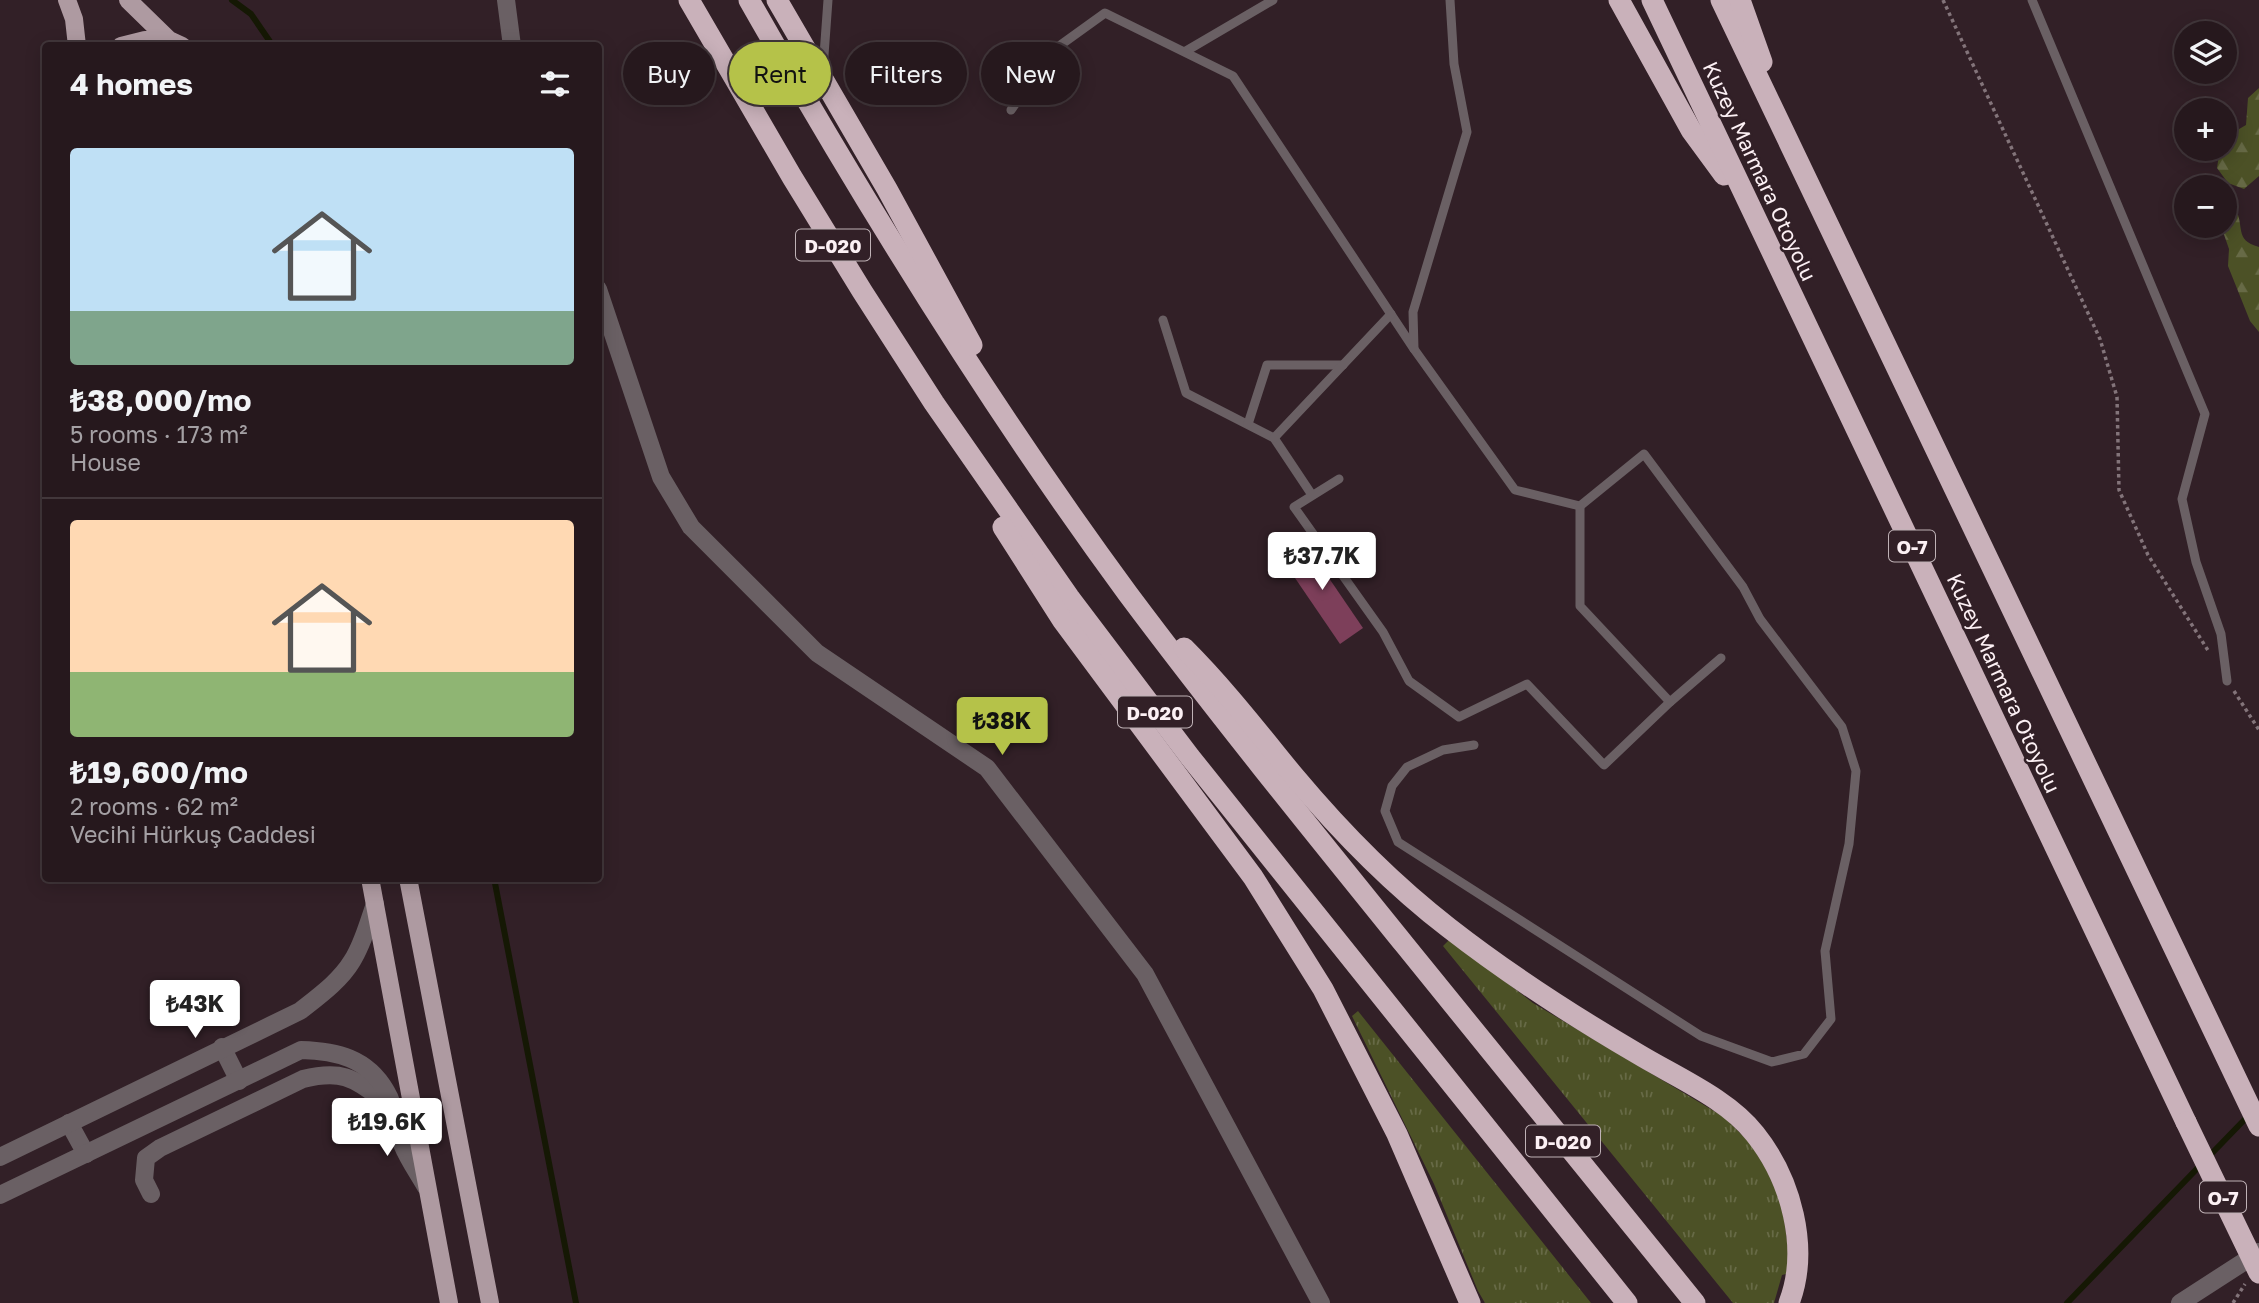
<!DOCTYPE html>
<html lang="en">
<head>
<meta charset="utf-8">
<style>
  :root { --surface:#26181d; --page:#2e2126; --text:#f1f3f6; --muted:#a4a0a4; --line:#42373b; --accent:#b5c249 }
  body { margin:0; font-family:"Golos Text",sans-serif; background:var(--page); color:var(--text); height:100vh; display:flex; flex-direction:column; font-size:26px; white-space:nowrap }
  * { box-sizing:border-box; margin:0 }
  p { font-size:23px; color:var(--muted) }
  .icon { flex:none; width:38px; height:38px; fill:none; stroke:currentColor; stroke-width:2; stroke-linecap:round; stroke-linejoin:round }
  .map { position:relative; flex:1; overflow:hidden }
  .sheet { position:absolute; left:42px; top:42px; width:560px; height:840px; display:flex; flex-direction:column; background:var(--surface); border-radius:7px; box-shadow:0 4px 18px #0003,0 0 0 2px var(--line) }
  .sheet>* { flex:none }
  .guide { position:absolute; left:623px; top:42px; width:665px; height:63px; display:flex; gap:14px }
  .tools { position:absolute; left:2174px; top:21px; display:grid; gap:14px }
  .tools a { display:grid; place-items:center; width:63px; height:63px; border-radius:50%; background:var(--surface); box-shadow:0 4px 18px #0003,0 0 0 2px var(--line); font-size:35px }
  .price { position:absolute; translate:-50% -60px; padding:0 16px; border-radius:7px; background:#fff; color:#222; font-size:23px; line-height:46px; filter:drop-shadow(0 2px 4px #0008) }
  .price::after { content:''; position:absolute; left:50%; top:42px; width:21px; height:16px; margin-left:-10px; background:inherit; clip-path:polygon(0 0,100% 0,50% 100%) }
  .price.selected { background:var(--accent); color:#111 }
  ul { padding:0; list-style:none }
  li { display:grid; align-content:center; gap:14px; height:371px; padding:0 28px }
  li+li { border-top:2px solid var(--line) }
  li span { display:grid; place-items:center; height:217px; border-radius:7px; color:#555 }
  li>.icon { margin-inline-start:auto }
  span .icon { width:126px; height:126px; fill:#fffc; stroke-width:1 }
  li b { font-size:30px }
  h2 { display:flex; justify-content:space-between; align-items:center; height:84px; padding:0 28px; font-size:30px }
  .tag { padding:0 24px; border-radius:32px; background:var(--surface); box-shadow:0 4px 18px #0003,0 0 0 2px var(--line); font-size:24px; line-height:63px }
  .tag.selected { background:var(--accent); color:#111 }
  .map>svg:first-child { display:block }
  .grass { fill:url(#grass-tufts) }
  .forest { fill:url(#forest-firs) }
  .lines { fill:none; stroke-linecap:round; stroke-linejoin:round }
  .stream { stroke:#151804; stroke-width:6 }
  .building { fill:#7d3f5a }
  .path { stroke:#83747a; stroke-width:3.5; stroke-dasharray:3.5 3.5; stroke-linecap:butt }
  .lane { stroke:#6a6064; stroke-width:9 }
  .street { stroke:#6a6064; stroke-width:18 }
  .primary { stroke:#ae9aa1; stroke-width:18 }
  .highway { stroke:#c9b1ba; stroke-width:21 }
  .highway-bridge { stroke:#c9b1ba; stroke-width:21 }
  .labels { text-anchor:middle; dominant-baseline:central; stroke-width:5; stroke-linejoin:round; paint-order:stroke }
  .shield { fill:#322027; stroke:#bfb2b6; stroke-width:2 }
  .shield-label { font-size:19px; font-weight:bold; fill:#fcf0f4 }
  .street-label { font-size:21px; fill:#fcf0f4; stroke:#322027 }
</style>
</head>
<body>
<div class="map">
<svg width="2259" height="1303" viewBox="0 0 2259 1303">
  <defs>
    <pattern id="grass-tufts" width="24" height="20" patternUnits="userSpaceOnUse" patternTransform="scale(1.75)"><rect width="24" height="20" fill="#4c5126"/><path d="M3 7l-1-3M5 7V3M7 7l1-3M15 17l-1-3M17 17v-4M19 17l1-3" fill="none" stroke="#676a46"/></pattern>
    <pattern id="forest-firs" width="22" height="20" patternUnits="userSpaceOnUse" patternTransform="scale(1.75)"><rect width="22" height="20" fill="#4c5126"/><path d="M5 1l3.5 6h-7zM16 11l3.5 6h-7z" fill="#676a46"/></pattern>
  </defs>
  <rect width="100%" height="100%" fill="#322027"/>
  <g class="grass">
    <polygon points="1450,939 1533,1003 1724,1117 1758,1151 1782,1203 1789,1256 1786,1274 1782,1275 1774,1303 1733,1303 1443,946"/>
    <polygon points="1358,1011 1591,1303 1485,1303 1478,1291 1434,1184 1352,1016"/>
  </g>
  <g class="forest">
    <polygon points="2259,88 2259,176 2244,189 2228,183 2217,168 2219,155 2224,149 2224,138 2246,125 2248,98"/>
    <path d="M2234 206C2246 226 2233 240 2259 247V332L2250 321 2228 266 2229 249 2221 226H2224L2226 212Z"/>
  </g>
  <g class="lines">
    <g class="stream">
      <polyline points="232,0 251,14 273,46"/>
      <polyline points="494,878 576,1303"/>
      <polyline points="2067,1303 2248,1116"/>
    </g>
  </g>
  <polygon class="building" points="1303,540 1363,628 1340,644 1280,556"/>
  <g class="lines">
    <g class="path">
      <polyline points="1943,0 2100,339 2117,397 2119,490 2148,555 2209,652"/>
      <polyline points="2234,691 2259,730"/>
      <polyline points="2233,1303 2245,1284"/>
    </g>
    <g class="lane">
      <polyline points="2032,0 2205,414 2182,499 2196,562 2221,634 2227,681"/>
      <polyline points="1186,51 1273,0"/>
      <polyline points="823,69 828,0"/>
      <polyline points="1011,110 1055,49 1105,13 1233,76 1414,349 1515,490 1580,506 1644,454 1743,587 1760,619 1842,727 1856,771 1849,844 1825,951 1831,1019 1804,1054 1772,1062 1701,1036 1398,842 1385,811 1392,786 1407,767 1443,750 1474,745"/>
      <polyline points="1163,320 1186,393 1274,438 1312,495"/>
      <polyline points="1414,349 1413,312 1467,132 1454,64 1450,0"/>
      <polyline points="1248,424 1267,365 1343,365"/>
      <polyline points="1274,438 1391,314"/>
      <polyline points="1339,479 1294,507 1383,632 1409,681 1459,717 1527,684 1604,765 1670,702 1721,658"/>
      <polyline points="1580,506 1580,606 1670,702"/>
    </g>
    <g class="street">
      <polyline points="506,0 512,46"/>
      <polyline points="598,289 661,477 691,527 817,653 987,768 1145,974 1321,1303"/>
      <polyline points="222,1047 239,1081"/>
      <polyline points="69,1123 86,1154"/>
      <path d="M0 1157 300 1011C319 996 340 981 352 961 363 944 368 923 375 904"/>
      <path d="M151 1194 144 1180 146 1158 160 1148 303 1079C344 1069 354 1079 386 1102"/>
      <path d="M0 1195 301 1050C337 1051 367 1058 386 1091 396 1107 395 1127 402 1144 408 1159 418 1173 426 1187"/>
      <polyline points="2180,1303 2259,1252"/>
    </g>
    <g class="primary">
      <polyline points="67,0 74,19 77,46"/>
      <polyline points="128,0 169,40 182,46"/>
      <polyline points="121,46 145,40 169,40"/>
      <polyline points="370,878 449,1303"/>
      <polyline points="408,878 490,1303"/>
    </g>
    <g class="highway">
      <polyline points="689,0 792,177 862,291 934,403 1069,597 1190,757 1627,1303"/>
      <path d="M749 0C865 204 989 405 1128 594 1217 713 1311 829 1404 944 1501 1064 1598 1183 1695 1303"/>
      <polyline points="777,0 887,189 972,345"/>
      <polyline points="1619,0 1691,130 1724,175"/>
      <polyline points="1652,0 2186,1122"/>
      <polyline points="1721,0 2259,1126"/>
      <polyline points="1740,0 1762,62"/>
      <polyline points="1003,527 1063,621 1253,877 1323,989 1397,1134 1470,1303"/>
      <path d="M1184 648C1224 688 1258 732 1294 776 1340 831 1392 884 1449 928 1508 974 1573 1016 1638 1054 1676 1077 1728 1099 1755 1134 1791 1179 1810 1248 1789 1303"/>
    </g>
    <polyline class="highway-bridge" points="2186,1122 2259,1273"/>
  </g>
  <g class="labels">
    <g class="shield">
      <rect x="796" y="229.5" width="74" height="31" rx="5"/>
      <rect x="1889" y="530.5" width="46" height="31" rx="5"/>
      <rect x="1118" y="696.5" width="74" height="31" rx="5"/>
      <rect x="1526" y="1125.5" width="74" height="31" rx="5"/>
      <rect x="2200" y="1181.5" width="46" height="31" rx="5"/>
    </g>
    <g class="shield-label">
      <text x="833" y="245">D-020</text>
      <text x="1912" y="546">O-7</text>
      <text x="1155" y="712">D-020</text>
      <text x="1563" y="1141">D-020</text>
      <text x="2223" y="1197">O-7</text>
    </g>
    <g class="street-label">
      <text transform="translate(1760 171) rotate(65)">Kuzey Marmara Otoyolu</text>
      <text transform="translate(2004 683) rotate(65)">Kuzey Marmara Otoyolu</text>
    </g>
  </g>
</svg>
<div class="tools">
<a><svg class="icon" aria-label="layers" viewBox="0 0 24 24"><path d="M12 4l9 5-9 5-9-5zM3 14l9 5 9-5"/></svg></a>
<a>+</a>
<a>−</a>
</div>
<b class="price" style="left:1322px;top:592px">₺37.7K</b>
<b class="price selected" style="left:1002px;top:757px">₺38K</b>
<b class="price" style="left:195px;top:1040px">₺43K</b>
<b class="price" style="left:387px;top:1158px">₺19.6K</b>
<div class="guide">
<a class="tag">Buy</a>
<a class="tag selected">Rent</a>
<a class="tag">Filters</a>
<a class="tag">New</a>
</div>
<section class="sheet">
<h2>4 homes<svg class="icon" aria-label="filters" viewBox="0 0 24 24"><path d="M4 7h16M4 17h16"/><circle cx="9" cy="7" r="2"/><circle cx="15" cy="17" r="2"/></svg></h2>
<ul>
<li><span style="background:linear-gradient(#bfe0f5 75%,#7fa58c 0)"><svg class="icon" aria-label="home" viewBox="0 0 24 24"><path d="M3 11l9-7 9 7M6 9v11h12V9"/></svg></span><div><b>₺38,000/mo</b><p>5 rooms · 173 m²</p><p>House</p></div></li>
<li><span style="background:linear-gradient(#ffd9b3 70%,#8fb573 0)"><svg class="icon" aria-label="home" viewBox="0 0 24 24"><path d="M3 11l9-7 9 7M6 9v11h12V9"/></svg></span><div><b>₺19,600/mo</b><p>2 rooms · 62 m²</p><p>Vecihi Hürkuş Caddesi</p></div></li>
</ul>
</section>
</div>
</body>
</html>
